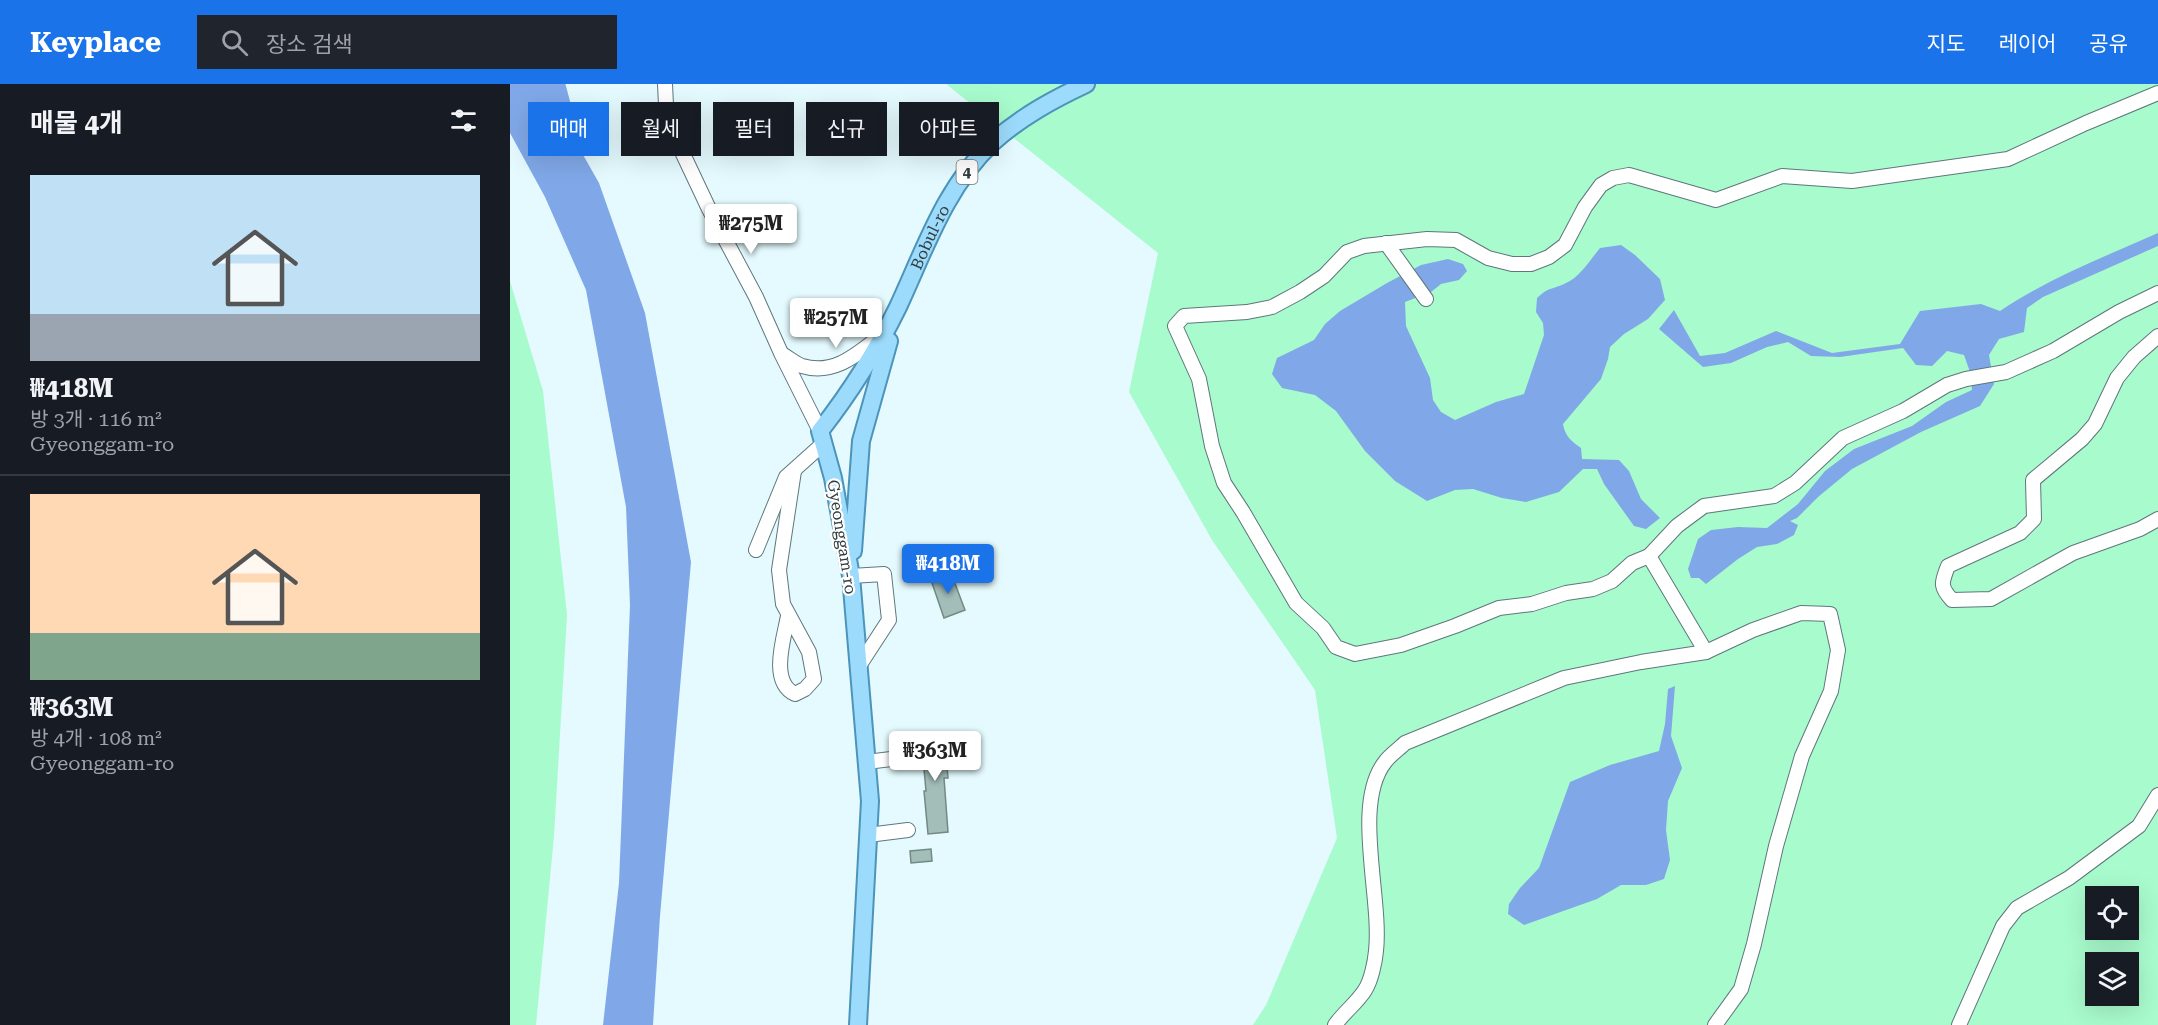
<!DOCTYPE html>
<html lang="ko">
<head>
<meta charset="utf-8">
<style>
  :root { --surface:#171b24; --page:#20242c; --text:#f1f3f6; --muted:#9ea1a6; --line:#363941; --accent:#1a73e8 }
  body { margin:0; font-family:"Roboto Serif","Noto Sans KR",serif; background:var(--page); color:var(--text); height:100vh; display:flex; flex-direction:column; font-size:22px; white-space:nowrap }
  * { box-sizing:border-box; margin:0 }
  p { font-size:20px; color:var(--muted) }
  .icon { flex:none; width:33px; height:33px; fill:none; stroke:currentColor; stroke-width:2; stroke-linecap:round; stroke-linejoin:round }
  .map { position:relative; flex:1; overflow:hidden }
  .side { display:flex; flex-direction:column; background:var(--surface); width:510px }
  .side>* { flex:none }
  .guide { position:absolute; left:18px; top:18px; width:570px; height:54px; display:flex; gap:12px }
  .controls { position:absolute; left:1575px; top:802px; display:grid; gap:12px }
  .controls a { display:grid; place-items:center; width:54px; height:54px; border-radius:0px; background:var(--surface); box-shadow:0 6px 24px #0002; font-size:30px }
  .price { position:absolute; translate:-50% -51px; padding:0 14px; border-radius:6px; background:#fff; color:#222; font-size:20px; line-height:39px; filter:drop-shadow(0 2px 3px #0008) }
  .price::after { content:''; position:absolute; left:50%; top:36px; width:18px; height:14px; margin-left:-9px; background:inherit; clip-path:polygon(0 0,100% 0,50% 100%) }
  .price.current { background:var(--accent); color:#fff }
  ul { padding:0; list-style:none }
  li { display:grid; align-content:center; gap:12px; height:318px; padding:0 30px }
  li+li { border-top:2px solid var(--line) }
  li span { display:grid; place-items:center; height:186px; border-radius:0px; color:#555 }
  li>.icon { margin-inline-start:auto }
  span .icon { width:108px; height:108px; fill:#fffc; stroke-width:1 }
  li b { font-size:26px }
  h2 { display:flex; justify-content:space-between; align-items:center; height:72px; padding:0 30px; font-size:26px }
  .chip { padding:0 21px; border-radius:0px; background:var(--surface); box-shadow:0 6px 24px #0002; font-size:21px; line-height:54px }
  .chip.current { background:var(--accent); color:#fff }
  header { display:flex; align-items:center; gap:36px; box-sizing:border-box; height:84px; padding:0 30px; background:var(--accent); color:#fff }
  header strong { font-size:28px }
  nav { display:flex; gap:33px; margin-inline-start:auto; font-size:21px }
  .search { width:420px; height:54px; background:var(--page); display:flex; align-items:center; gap:15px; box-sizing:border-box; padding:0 21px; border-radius:0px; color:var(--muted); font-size:22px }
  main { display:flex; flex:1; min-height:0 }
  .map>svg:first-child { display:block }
  .green { fill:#a8fbcd; fill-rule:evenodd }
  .water { fill:#80a8e8 }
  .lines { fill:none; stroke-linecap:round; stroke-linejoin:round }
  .river { stroke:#80a8e8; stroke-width:24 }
  .building { fill:#a3bdb9; stroke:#718a86; stroke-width:1.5 }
  .minor-casing { stroke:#5e777b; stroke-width:16 }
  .major-casing { stroke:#4c94b9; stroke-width:20 }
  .minor { stroke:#fff; stroke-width:14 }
  .major { stroke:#9cdbfc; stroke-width:16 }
  .labels { text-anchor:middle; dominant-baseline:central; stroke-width:4.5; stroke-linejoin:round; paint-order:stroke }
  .shield { fill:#fff; stroke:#707779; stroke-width:1.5 }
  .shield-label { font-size:15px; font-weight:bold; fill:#323d3f }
  .street-label { font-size:16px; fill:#323d3f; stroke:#fff }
</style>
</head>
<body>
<header>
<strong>Keyplace</strong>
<div class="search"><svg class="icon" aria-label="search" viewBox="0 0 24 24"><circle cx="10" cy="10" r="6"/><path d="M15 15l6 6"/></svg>장소 검색</div>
<nav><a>지도</a><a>레이어</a><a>공유</a></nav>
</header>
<main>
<section class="side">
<h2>매물 4개<svg class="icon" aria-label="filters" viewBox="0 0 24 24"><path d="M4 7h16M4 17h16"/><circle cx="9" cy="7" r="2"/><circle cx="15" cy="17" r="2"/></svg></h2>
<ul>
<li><span style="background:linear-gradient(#bfe0f5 75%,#9aa5b1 0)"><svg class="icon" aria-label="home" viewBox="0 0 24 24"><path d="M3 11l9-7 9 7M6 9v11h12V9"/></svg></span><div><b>₩418M</b><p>방 3개 · 116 m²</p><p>Gyeonggam-ro</p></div></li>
<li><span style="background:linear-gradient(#ffd9b3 75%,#7fa58c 0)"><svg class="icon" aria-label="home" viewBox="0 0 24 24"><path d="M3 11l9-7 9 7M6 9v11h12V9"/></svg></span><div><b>₩363M</b><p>방 4개 · 108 m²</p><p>Gyeonggam-ro</p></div></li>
</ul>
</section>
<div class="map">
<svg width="1648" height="941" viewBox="0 0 1648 941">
  <rect width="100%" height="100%" fill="#e4fafe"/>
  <g class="green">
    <path d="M436 0H1648V941H743L756 921 827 754 805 606 702 456 619 308 648 169ZM1586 813H1618V846H1586ZM1586 879H1618V912H1586Z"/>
    <polygon points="0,197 33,307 57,531 44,752 26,941 0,941"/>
  </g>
  <g class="water">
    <polygon points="0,0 33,0 89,99 135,229 181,478 150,832 143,941 93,941 109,799 120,521 116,423 76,206 35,113 0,49"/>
    <path d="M1648 149V162L1533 213 1517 224 1514 248 1489 255 1479 271 1484 300 1470 322 1411 348 1342 385 1308 413 1287 434 1280 437 1288 441 1284 451 1267 460 1247 463 1228 475 1196 500 1189 494H1181L1178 485 1188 455 1201 446 1228 443 1257 444 1288 420 1315 387 1344 365 1402 342 1436 318 1462 306 1460 288 1454 271 1437 267 1422 282 1406 281 1393 264 1330 273 1301 272 1278 258 1257 263 1221 279 1193 283 1149 245 1164 226 1190 272 1215 269 1266 247 1322 269 1390 260 1410 227 1471 220 1490 227C1539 194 1594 173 1648 149Z"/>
    <path d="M1111 161 1125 171 1150 195 1155 216 1138 235 1114 250 1100 263 1098 275 1091 295 1053 340C1055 352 1061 357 1071 364L1072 375 1109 376 1119 387 1131 415 1150 434 1136 445 1124 442 1094 400 1087 385H1073L1049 408 1016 418 992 414 963 405 945 406 917 417 885 397 855 367 826 327 805 311 772 304 762 290 767 274 804 256 815 240 830 227 877 199 911 181 938 175 953 180 957 187 949 196 931 200 921 208 895 218 896 242 920 294 923 316 931 328 945 336 986 318 1014 310 1034 251 1033 239 1026 228 1027 214C1040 202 1042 206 1056 199 1070 193 1080 176 1090 164Z"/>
    <polygon points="1165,602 1161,652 1172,684 1158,717 1156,746 1160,776 1154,795 1136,801 1111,801 1087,815 1014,841 998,830 999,820 1010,804 1029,784 1060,698 1100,681 1149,667 1155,640 1158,605"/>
  </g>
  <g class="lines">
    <polyline class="river" points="43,0 60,64"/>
  </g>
  <g class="building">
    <polygon points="441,489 455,526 434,534 421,496"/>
    <polygon points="434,649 438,694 434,694 438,748 418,750 414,707 416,707 411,652"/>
    <polygon points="421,765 422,777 401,779 400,767"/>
  </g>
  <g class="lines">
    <g class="minor-casing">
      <g id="minor">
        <polyline points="155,0 156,21 165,53 199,125 246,213 271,269 310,347"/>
        <polyline points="876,159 916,215"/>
        <path d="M1648 252 1624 273 1607 294 1585 340 1572 355 1523 396 1524 435 1510 449 1438 482C1432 498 1429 502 1442 516L1481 515 1563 469 1630 445 1648 435"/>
        <path d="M272 270C279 274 286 280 292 282 325 292 348 269 372 251"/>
        <polyline points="246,466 276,393 314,359"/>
        <polyline points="1139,472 1122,479 1102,497 1083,505 1056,509 1022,520 989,524 945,542 891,561 845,570 826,563 813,544 786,519 733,428 714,399 702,362 689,295 665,242 674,232 737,228 762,223 790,208 814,192 837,168 854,162 917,155 946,156 978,174 1002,180 1021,180 1039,173 1055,161 1075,123 1091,101 1103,94 1119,91 1206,116 1272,92 1342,97 1498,75 1576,39 1648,9"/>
        <polyline points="341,492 374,490 379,536 349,582"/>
        <path d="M278 532C274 554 259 598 285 610L295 605 304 595 299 568 273 520 269 486 284 387"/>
        <polyline points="1196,568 1139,472 1167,442 1194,422 1264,412 1285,399 1333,354 1393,327 1437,301 1456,295 1496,288 1543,267 1609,228 1648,209"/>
        <polyline points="357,678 381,675"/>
        <polyline points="358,751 398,746"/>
        <path d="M825 941C834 928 847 919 855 906 861 897 865 878 866 867 872 813 842 720 875 678 880 671 889 665 895 659L1054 594 1131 578 1196 568 1243 546 1291 529 1320 530 1328 566 1321 607 1292 672 1266 762 1244 860 1231 905 1205 941"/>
        <polyline points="1449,941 1493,842 1507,824 1559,794 1629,742 1648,711"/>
      </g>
    </g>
    <g class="major-casing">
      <g id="major">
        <polyline points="343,467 351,357 379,257"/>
        <path id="s1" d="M348 941 360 717 341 492 323 394 310 347C342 306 365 270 388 223 415 165 435 103 483 58 511 33 542 16 576 0"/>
      </g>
    </g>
    <use href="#minor" class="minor"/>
    <use href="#major" class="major"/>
  </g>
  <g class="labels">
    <rect class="shield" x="446.5" y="76" width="21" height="24" rx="4.5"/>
    <g class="shield-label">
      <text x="457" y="88">4</text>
    </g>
    <g class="street-label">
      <text stroke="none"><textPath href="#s1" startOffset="822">Bobul-ro</textPath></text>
      <text transform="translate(332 453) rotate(81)">Gyeonggam-ro</text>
    </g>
  </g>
</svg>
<div class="controls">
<a><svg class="icon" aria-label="locate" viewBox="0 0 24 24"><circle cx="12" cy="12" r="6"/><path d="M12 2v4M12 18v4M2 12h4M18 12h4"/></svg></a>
<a><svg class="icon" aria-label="layers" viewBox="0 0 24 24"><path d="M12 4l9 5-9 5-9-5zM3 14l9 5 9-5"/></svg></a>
</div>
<b class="price" style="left:241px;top:171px">₩275M</b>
<b class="price" style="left:326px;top:265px">₩257M</b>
<b class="price current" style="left:438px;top:511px">₩418M</b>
<b class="price" style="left:425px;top:698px">₩363M</b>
<div class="guide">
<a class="chip current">매매</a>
<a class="chip">월세</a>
<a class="chip">필터</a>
<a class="chip">신규</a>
<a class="chip">아파트</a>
</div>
</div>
</main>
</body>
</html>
